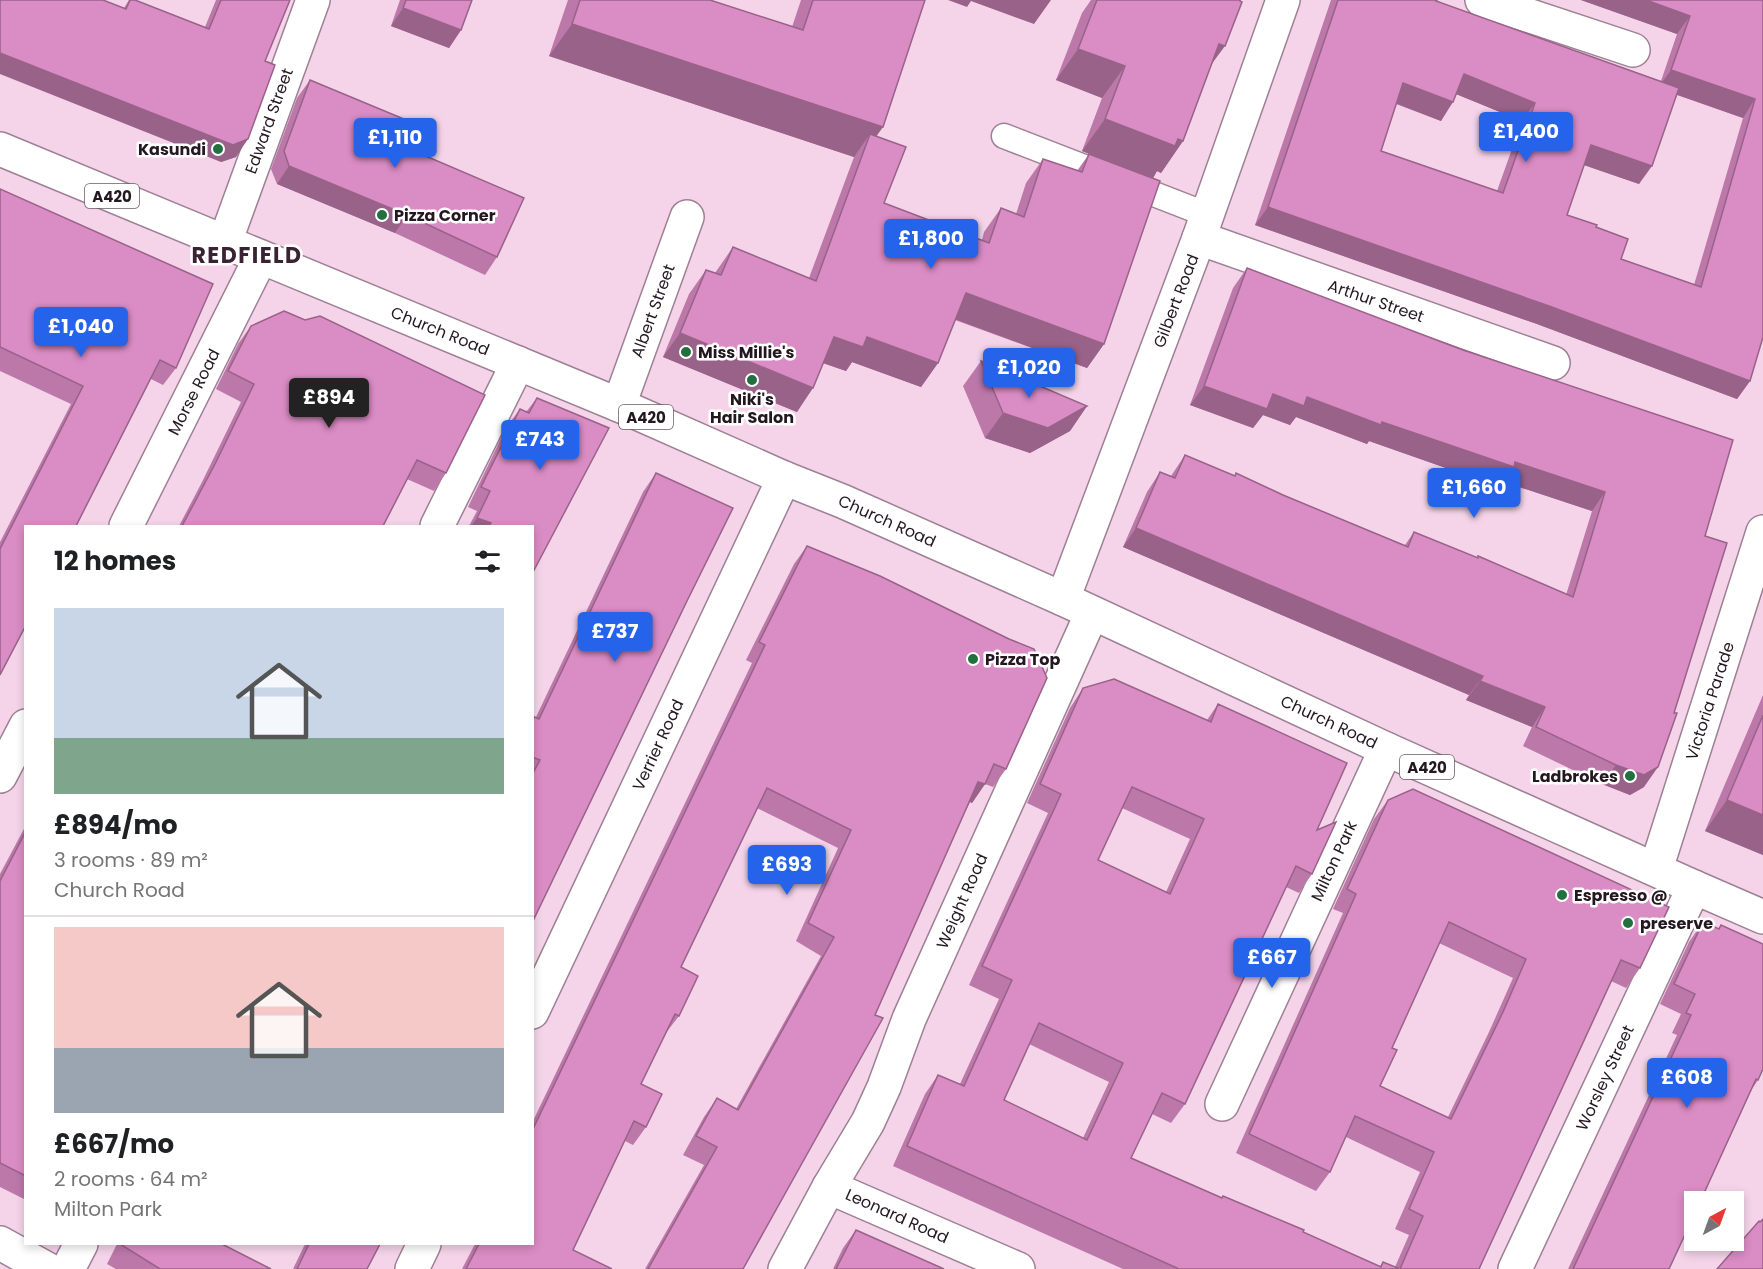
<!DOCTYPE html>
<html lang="en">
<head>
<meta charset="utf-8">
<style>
  :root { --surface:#fff; --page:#f2f2f2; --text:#202124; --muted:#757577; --line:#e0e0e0; --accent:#2563eb }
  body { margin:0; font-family:Poppins,sans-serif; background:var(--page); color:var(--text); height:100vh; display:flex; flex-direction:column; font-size:22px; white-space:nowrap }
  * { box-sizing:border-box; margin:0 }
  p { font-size:20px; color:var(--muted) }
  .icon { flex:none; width:33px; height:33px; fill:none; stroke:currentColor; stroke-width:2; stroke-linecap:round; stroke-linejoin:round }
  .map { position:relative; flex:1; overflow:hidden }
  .sheet { position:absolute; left:24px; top:525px; width:510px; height:720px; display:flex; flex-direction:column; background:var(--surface); border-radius:0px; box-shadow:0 3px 9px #0003 }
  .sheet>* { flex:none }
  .needle { width:39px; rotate:41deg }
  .tools { position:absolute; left:1684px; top:1191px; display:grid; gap:12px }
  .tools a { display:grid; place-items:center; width:60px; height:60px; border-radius:0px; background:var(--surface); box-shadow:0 3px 9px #0003; font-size:30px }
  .price { position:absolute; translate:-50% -51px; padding:0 14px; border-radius:6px; background:var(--accent); color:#fff; font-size:20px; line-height:39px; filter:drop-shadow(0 2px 3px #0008) }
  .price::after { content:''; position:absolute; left:50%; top:36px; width:18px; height:14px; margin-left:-9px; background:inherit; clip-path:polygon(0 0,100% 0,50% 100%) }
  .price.active { background:#222; color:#fff }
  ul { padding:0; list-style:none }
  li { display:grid; align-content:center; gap:12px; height:318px; padding:0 30px }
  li+li { border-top:2px solid var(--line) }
  li span { display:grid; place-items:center; height:186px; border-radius:0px; color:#555 }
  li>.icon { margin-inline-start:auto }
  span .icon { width:108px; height:108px; fill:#fffc; stroke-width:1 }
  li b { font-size:26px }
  h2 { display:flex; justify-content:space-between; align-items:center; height:72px; padding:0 30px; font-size:26px }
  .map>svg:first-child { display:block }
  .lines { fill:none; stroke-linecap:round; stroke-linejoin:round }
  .lane-casing { stroke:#9e8094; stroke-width:27 }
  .street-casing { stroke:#9e8094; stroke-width:36 }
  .primary-casing { stroke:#9e8094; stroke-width:36 }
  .lane { stroke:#fff; stroke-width:24 }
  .street { stroke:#fff; stroke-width:33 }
  .primary { stroke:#fff; stroke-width:33 }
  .wall { fill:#bb78a9; fill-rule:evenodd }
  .shaded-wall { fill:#996289 }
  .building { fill:#da8cc4; stroke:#996289; stroke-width:1.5; fill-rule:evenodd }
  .poi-dot { fill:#22703f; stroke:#fff; stroke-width:2 }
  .labels { text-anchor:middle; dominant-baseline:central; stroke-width:5; stroke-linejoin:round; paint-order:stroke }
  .shield { fill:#fff; stroke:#665d63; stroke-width:1.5 }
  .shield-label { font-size:15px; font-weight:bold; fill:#241820 }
  .street-label { font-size:16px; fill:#241820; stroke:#fff }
  .poi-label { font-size:16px; font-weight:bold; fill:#241820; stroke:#fff; text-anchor:start }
  .district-label { font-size:22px; font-weight:bold; letter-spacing:1.5px; fill:#3a2233; stroke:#fff }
</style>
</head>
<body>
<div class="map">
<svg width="1763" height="1269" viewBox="0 0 1763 1269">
  <rect width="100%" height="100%" fill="#f5d4ea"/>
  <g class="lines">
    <g class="lane-casing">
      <polyline id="lane" points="1004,136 1208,215"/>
    </g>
    <g class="street-casing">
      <g id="street">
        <polyline points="1482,0 1633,50"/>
        <polyline points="1199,238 1553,363"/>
        <polyline points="225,242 313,0"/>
        <polyline points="619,405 687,217"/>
        <polyline points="126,526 261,257"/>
        <polyline points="437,526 518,363"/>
        <polyline points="1063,599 1199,238 1283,0"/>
        <polyline points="0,776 26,726"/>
        <polyline points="1656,869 1763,532"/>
        <polyline points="532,1012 784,478"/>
        <polyline points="1222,1104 1386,749"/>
        <polyline points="829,1187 1018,1269"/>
        <polyline points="0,1243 47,1269"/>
        <polyline points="68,1269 81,1244"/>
        <polyline points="412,1269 424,1244"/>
        <polyline points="785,1269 829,1187 868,1122 884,1087 909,1019 1092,613"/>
        <polyline points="1515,1269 1694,887"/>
      </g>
    </g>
    <g class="primary-casing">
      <polyline id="primary" points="0,149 619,405 784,478 842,501 1063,599 1386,749 1694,887 1763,917"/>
    </g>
    <use href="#lane" class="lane"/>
    <use href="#street" class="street"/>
    <use href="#primary" class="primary"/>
  </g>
  <g class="wall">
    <polygon points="129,0 135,0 205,27 216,0 290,0 265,61 236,157 221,162 124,8"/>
    <polygon points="400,0 472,0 461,30 449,48 391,26"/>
    <polygon points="568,0 710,0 792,27 801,0 925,0 876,136 884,203 982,240 984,232 1001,208 1016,214 1026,183 1043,159 1077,171 1089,154 1082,151 1102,98 1056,80 1082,13 1091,0 1240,0 1212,64 1183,141 1161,173 1157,171 1153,178 1104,344 1087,368 955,320 938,363 921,387 852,362 846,371 823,363 797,412 663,357 689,294 706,270 715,273 733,247 809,278 854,157 549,56"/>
    <path d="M1331 0H1437L1436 1 1661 81 1677 34 1581 0H1763L1750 381 1737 399 1537 324 1255 225ZM1456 94 1522 121 1497 191 1381 151 1396 104 1441 121ZM1677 95 1743 118 1694 285 1621 259 1596 227 1567 215 1584 165 1639 184Z"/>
    <polygon points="310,80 414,151 497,257 485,275 395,233 277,184 271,169 297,98"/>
    <polygon points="0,189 176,368 163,385 151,379 0,675 0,542 71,404 0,371"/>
    <polygon points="1247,268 1705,536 1644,787 1630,795 1602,784 1523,746 1532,727 1466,700 1469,695 1123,547 1147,492 1160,472 1171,476 1185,455 1235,476 1236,473 1283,495 1405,545 1414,532 1566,595 1592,511 1504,482 1500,487 1369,441 1367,444 1296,417 1290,425 1263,415 1253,428 1190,405 1233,288"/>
    <polygon points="251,326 446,473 434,491 407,479 383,526 179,526 202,482 241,402 216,389 238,344"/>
    <polygon points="981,361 1087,406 1070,431 1030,453 985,438 963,386"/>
    <polygon points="537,398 532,526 469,526 477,511 468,507 506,428 520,409 526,412"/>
    <polygon points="656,473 687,601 532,923 532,716 536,717 643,492"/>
    <polygon points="807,546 1006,769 993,787 985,784 972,803 970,802 743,1269 645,1269 704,1165 683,1155 704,1117 717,1098 736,1109 821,956 796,941 838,848 757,808 681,967 679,1016 665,1034 641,1084 646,1127 633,1145 625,1141 573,1250 612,1269 462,1269 475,1244 532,1244 532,1123 752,663 746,660 794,564"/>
    <path d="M1083 688 1207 720 1218 704 1317 830 1312 874 1299 893 1286 887 1185 1104 1171 1123 1152 1114 1131 1158 1380 1266 1383 1262 1395 1267 1409 1235 1395 1229 1420 1172 1346 1137 1330 1172 1316 1191 1236 1153 1343 913 1333 909 1374 819 1388 800 1640 968 1626 988 1611 981 1479 1269H1123L893 1166 925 1094 938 1075 960 1084 999 999 969 985 1048 813 1027 803 1070 708ZM1122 808 1190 839 1166 892 1098 860ZM1439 943 1513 978 1489 1032 1448 1117 1380 1086 1392 1048ZM1029 1044 1109 1082 1083 1138 1004 1100Z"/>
    <polygon points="1763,695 1763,855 1705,831"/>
    <polygon points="26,825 26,1200 0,1187 0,874"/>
    <polygon points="1703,922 1718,929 1721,925 1758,1080 1752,1089 1669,1269 1568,1269 1677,1035 1672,1033 1681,1014 1660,1004 1689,942"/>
    <polygon points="856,1230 944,1269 833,1269 843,1248"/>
    <polygon points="117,1244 222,1244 271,1269 116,1269 107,1264"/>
    <polygon points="305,1244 380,1244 367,1269 293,1269"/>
  </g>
  <g class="shaded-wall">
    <polygon points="948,0 1051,0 1034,24 971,1 967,7"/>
    <polygon points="1581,0 1646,0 1690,16 1677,34"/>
    <polygon points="403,8 461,30 449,48 391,26"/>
    <polygon points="572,24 883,127 861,158 870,134 854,157 549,56"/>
    <polygon points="1219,44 1225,46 1202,77"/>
    <polygon points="1078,49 1125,66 1102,98 1056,80"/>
    <polygon points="0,53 248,139 236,157 221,162 0,74"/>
    <polygon points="1671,70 1755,99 1743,118 1658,88"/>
    <polygon points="1464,74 1535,103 1522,121 1451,92"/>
    <polygon points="1403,83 1453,102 1441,121 1390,101"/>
    <polygon points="1105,119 1178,139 1183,141 1161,173 1157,171 1153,178 1082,151"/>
    <polygon points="1591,145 1652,166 1639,184 1578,163"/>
    <polygon points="289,166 407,215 395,233 277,184"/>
    <polygon points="1268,207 1549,306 1750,381 1737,399 1537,324 1255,225"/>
    <polygon points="966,293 1104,344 1087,368 949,317"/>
    <polygon points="680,333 813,388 797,412 663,357"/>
    <polygon points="834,337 867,337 938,363 921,387 852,362 846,371 817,361"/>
    <polygon points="1204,386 1273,394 1307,397 1382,422 1515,462 1605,492 1592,511 1504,482 1500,487 1369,441 1367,444 1296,417 1290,425 1263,415 1253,428 1190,405"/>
    <polygon points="1087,406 1070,431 1030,453 985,438 1003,413"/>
    <polygon points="477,518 491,523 489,526 471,526"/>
    <polygon points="1136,528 1483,676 1469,695 1123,547"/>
    <polygon points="1480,681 1545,707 1532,727 1466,700"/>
    <polygon points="1616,765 1658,767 1644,787 1630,795 1602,784"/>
    <polygon points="978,782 985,784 972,803 966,800"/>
    <polygon points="1727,800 1763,815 1763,855 1705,831"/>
  </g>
  <g class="building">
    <polygon points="0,0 103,0 126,9 130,0 135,0 209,29 221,0 290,0 265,61 275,65 248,139 233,145 0,53"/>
    <polygon points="406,0 472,0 461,30 403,8"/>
    <polygon points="580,0 710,0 803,30 813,0 925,0 883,127 572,24"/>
    <polygon points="1097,0 1240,0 1240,1 1242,2 1225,46 1219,44 1183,141 1178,139 1175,146 1105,119 1125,66 1078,49"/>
    <path d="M1338 0H1437L1436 1 1679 88 1652 166 1591 145 1567 215 1597 225 1596 227 1628 239 1621 259 1701 287 1755 99 1671 70 1690 16 1646 0H1763V337L1750 381 1549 306 1268 207ZM1464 74 1535 103 1503 193 1381 151 1403 83 1453 102Z"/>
    <polygon points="310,80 423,127 414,151 524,198 497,257 407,215 289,166 284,151"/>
    <polygon points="870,134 906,147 884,203 989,243 1001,208 1024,217 1043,159 1082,172 1089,154 1160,181 1104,344 966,293 938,363 867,337 863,347 834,337 813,388 680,333 706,270 721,275 733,247 816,281"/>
    <polygon points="0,189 213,284 176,368 160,360 76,526 26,526 26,625 0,675 0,549 83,386 0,347"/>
    <polygon points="1247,268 1463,350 1733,440 1705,536 1727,543 1674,713 1677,713 1658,767 1644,775 1616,765 1536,727 1545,707 1480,681 1483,676 1136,528 1160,472 1175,478 1185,455 1235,476 1236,473 1283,495 1408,547 1414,532 1478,558 1478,556 1573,597 1605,492 1515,462 1514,467 1382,422 1381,425 1307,397 1304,406 1273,394 1267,409 1204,386"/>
    <polygon points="284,311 305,320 320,316 485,395 446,473 417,460 383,526 182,526 215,464 254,384 228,371 251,326"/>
    <polygon points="981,361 1087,406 1048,428 1003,413"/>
    <polygon points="537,398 609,428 532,574 532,526 489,526 491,523 477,518 490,491 481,487 520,409 529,413"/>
    <polygon points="656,473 733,508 687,601 532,923 532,775 540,760 532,757 532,716 539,719"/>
    <polygon points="807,546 880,576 1009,639 1034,649 1047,678 1006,769 994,764 985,784 978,782 875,1015 883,1018 743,1269 648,1269 717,1147 696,1136 717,1098 738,1110 834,937 808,923 851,830 767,788 681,967 698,976 679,1016 675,1014 641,1084 662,1094 646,1127 634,1121 573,1250 612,1269 466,1269 479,1244 532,1244 532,1131 765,645 759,642"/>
    <path d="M1114 679 1211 722 1218 704 1347 763 1317 830 1336 822 1312 874 1296 866 1185 1104 1162 1093 1131 1158 1222 1198 1223 1196 1304 1230 1303 1232 1381 1267 1383 1262 1400 1269 1423 1216 1409 1209 1434 1152 1355 1116 1330 1172 1249 1134 1356 894 1347 889 1388 800 1413 789 1669 907 1640 968 1621 960 1479 1269H1179L907 1146 938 1075 964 1086 1012 980 982 966 1061 794 1040 784 1083 688ZM1132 787 1204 819 1170 894 1098 860ZM1449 922 1526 959 1503 1012 1451 1119 1380 1086 1397 1050 1392 1048ZM1039 1023 1123 1063 1087 1140 1004 1100Z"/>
    <polygon points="1763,715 1763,815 1727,800"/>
    <polygon points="26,831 26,1176 0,1163 0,881"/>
    <polygon points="1703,922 1719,929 1721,925 1763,944 1763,1069 1758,1080 1756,1079 1700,1202 1695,1202 1695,1213 1669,1269 1573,1269 1691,1015 1686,1013 1695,994 1674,984"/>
    <polygon points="1763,1219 1763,1269 1717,1269 1759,1221 1760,1222"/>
    <polygon points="856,1230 944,1269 836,1269"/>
    <polygon points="120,1244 222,1244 271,1269 160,1269"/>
    <polygon points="309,1244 380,1244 367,1269 297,1269"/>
  </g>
  <g class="poi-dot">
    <circle cx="218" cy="149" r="6"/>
    <circle cx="382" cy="215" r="6"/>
    <circle cx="686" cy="352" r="6"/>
    <circle cx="752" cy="380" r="6"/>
    <circle cx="973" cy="659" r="6"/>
    <circle cx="1630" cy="776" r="6"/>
    <circle cx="1562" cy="895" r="6"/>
    <circle cx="1628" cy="923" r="6"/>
  </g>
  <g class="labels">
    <g class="shield">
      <rect x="85" y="184" width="54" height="24" rx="4.5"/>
      <rect x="619" y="405" width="54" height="24" rx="4.5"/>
      <rect x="1400" y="755" width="54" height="24" rx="4.5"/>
    </g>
    <g class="shield-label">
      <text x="112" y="196">A420</text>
      <text x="646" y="417">A420</text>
      <text x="1427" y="767">A420</text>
    </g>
    <g class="street-label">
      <text transform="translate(269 121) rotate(-70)">Edward Street</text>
      <text transform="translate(1176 301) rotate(-69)">Gilbert Road</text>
      <text transform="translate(1376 301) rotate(19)">Arthur Street</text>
      <text transform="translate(653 311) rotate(-70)">Albert Street</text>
      <text transform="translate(440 331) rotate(22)">Church Road</text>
      <text transform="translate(194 392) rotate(-63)">Morse Road</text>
      <text transform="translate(887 521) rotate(24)">Church Road</text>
      <text transform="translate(1710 701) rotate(-72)">Victoria Parade</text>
      <text transform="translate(1329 722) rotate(25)">Church Road</text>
      <text transform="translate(658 745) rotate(-65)">Verrier Road</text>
      <text transform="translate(1334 861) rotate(-65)">Milton Park</text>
      <text transform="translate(962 901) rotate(-66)">Weight Road</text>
      <text transform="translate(1605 1078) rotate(-65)">Worsley Street</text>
      <text transform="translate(897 1216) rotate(24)">Leonard Road</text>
    </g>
    <g class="poi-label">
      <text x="206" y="149" text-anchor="end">Kasundi</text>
      <text x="394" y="215">Pizza Corner</text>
      <text x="698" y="352">Miss Millie's</text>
      <text x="752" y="399" text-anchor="middle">Niki's<tspan x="752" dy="18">Hair Salon</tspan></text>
      <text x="985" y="659">Pizza Top</text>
      <text x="1618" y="776" text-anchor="end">Ladbrokes</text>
      <text x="1574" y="895">Espresso @</text>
      <text x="1640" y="923">preserve</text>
    </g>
    <g class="district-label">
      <text x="247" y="255">REDFIELD</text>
    </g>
  </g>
</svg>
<div class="tools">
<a><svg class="needle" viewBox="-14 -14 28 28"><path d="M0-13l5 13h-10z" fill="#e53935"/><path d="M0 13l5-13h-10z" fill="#757577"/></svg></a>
</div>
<b class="price" style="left:1526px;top:163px">£1,400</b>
<b class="price" style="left:395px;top:169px">£1,110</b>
<b class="price" style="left:931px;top:270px">£1,800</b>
<b class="price" style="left:81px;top:358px">£1,040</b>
<b class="price" style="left:1029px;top:399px">£1,020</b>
<b class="price active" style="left:329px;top:429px">£894</b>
<b class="price" style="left:540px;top:471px">£743</b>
<b class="price" style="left:1474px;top:519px">£1,660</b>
<b class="price" style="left:615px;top:663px">£737</b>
<b class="price" style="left:787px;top:896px">£693</b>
<b class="price" style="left:1272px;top:989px">£667</b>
<b class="price" style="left:1687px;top:1109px">£608</b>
<section class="sheet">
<h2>12 homes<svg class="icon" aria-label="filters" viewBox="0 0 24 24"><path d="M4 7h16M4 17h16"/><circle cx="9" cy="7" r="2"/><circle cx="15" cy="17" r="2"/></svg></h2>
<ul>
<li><span style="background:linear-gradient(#c9d6e8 70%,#7fa58c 0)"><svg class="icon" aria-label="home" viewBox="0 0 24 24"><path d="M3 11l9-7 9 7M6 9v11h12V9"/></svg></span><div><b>£894/mo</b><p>3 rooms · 89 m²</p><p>Church Road</p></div></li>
<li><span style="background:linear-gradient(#f6c9c9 65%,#9aa5b1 0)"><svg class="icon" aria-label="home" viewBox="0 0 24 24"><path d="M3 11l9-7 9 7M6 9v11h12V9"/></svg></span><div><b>£667/mo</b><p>2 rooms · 64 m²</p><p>Milton Park</p></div></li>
</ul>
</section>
</div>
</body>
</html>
